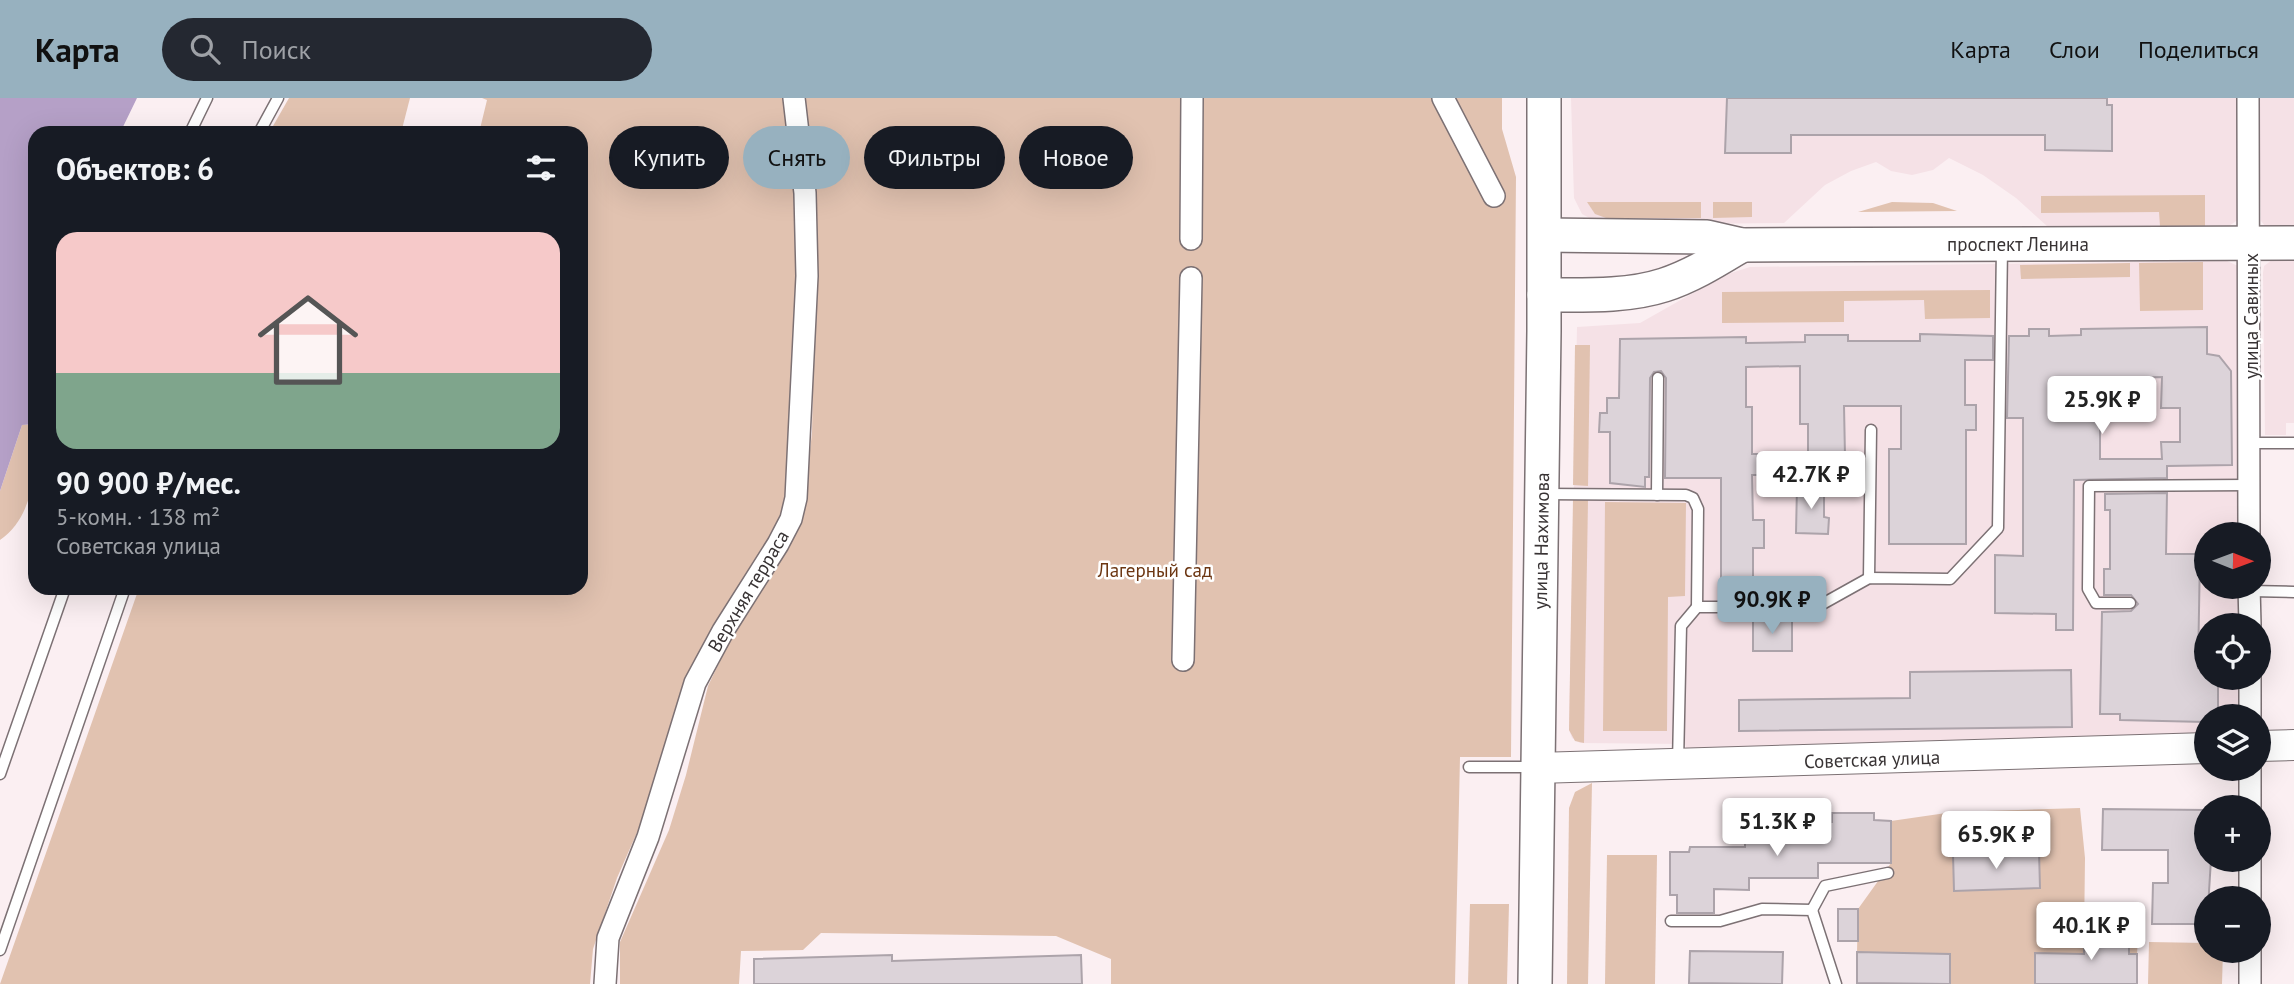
<!DOCTYPE html>
<html lang="ru">
<head>
<meta charset="utf-8">
<style>
  :root { --surface:#171b24; --page:#242831; --text:#f1f3f6; --muted:#9ea1a6; --accent:#97b1bf }
  body { margin:0; font-family:"PT Sans",sans-serif; background:var(--page); color:var(--text); height:100vh; display:flex; flex-direction:column; font-size:26px; white-space:nowrap }
  * { box-sizing:border-box; margin:0 }
  p { font-size:23px; color:var(--muted) }
  .icon { flex:none; width:38px; height:38px; fill:none; stroke:currentColor; stroke-width:2; stroke-linecap:round; stroke-linejoin:round }
  .map { position:relative; flex:1; overflow:hidden }
  .sheet { position:absolute; left:28px; top:28px; width:560px; height:469px; display:flex; flex-direction:column; background:var(--surface); border-radius:21px; box-shadow:0 7px 28px #0002 }
  .sheet>* { flex:none }
  .hud { position:absolute; left:609px; top:28px; width:665px; height:63px; display:flex; gap:14px }
  .needle { width:46px; rotate:91deg }
  .fabs { position:absolute; left:2194px; top:424px; display:grid; gap:14px }
  .fabs a { display:grid; place-items:center; width:77px; height:77px; border-radius:50%; background:var(--surface); box-shadow:0 7px 28px #0002; font-size:35px }
  .price { position:absolute; translate:-50% -60px; padding:0 16px; border-radius:7px; background:#fff; color:#222; font-size:23px; line-height:46px; filter:drop-shadow(0 2px 4px #0008) }
  .price::after { content:''; position:absolute; left:50%; top:42px; width:21px; height:16px; margin-left:-10px; background:inherit; clip-path:polygon(0 0,100% 0,50% 100%) }
  .price.active { background:var(--accent); color:#111 }
  ul { padding:0; list-style:none }
  li { display:grid; align-content:center; gap:14px; height:371px; padding:0 28px }
  li span { display:grid; place-items:center; height:217px; border-radius:21px; color:#555 }
  li>.icon { margin-inline-start:auto }
  span .icon { width:126px; height:126px; fill:#fffc; stroke-width:1 }
  li b { font-size:30px }
  h2 { display:flex; justify-content:space-between; align-items:center; height:84px; padding:0 28px; font-size:30px }
  .chip { padding:0 24px; border-radius:32px; background:var(--surface); box-shadow:0 7px 28px #0002; font-size:24px; line-height:63px }
  .chip.active { background:var(--accent); color:#111 }
  header { display:flex; align-items:center; gap:42px; box-sizing:border-box; height:98px; padding:0 35px; background:var(--accent); color:#111 }
  header strong { font-size:33px }
  nav { display:flex; gap:38px; margin-inline-start:auto; font-size:24px }
  .search { width:490px; height:63px; background:var(--page); display:flex; align-items:center; gap:18px; box-sizing:border-box; padding:0 24px; border-radius:38px; color:var(--muted); font-size:26px }
  .map>svg:first-child { display:block }
  .built { fill:#f5e1e6 }
  .green { fill:#e1c2b0 }
  .water { fill:#b5a0c7 }
  .building { fill:#dcd3d9; stroke:#aca3aa; stroke-width:2; fill-rule:evenodd }
  .lines { fill:none; stroke-linecap:round; stroke-linejoin:round }
  .lane-casing { stroke:#7c7174; stroke-width:13 }
  .street-casing { stroke:#7c7174; stroke-width:24 }
  .secondary-casing { stroke:#7c7174; stroke-width:32 }
  .primary-casing { stroke:#7c7174; stroke-width:36 }
  .lane { stroke:#fff; stroke-width:10 }
  .street { stroke:#fff; stroke-width:21 }
  .secondary { stroke:#fff; stroke-width:30 }
  .primary { stroke:#fff; stroke-width:33 }
  .labels { text-anchor:middle; dominant-baseline:central; stroke-width:5; stroke-linejoin:round; paint-order:stroke }
  .street-label { font-size:19px; fill:#383334; stroke:#fff }
  .park-label { font-size:19px; fill:#6c3612; stroke:#fff }
</style>
</head>
<body>
<header>
<strong>Карта</strong>
<div class="search"><svg class="icon" aria-label="search" viewBox="0 0 24 24"><circle cx="10" cy="10" r="6"/><path d="M15 15l6 6"/></svg>Поиск</div>
<nav><a>Карта</a><a>Слои</a><a>Поделиться</a></nav>
</header>
<div class="map">
<svg width="2294" height="886" viewBox="0 0 2294 886">
  <rect width="100%" height="100%" fill="#fbeff2"/>
  <g class="built">
    <polygon points="1571,0 2239,0 2239,121 2229,128 2048,129 2016,100 1983,77 1949,60 1933,72 1912,77 1891,73 1876,64 1851,73 1825,87 1784,125 1602,127 1582,116 1574,100"/>
    <polygon points="2258,0 2294,0 2294,128 2265,128 2261,123"/>
    <polygon points="2294,161 2294,325 2286,325 2286,337 2265,337 2263,175 2264,168 2272,162"/>
    <polygon points="2227,163 2238,168 2240,436 2207,436 2207,488 2240,488 2240,527 2207,527 2207,579 2241,579 2241,618 2207,618 2207,642 1687,652 1685,646 1580,645 1572,640 1569,632 1577,229 1640,225 1725,177 1750,169"/>
  </g>
  <g class="green">
    <polygon points="289,0 410,0 401,35 269,35"/>
    <polygon points="482,0 784,0 796,87 796,152 795,302 786,406 755,466 617,780 593,851 590,886 0,886 139,490 352,490 358,494 360,490 581,490 581,35 479,35 487,2"/>
    <polygon points="805,0 1502,0 1502,31 1516,79 1511,659 1460,659 1455,886 1111,886 1111,861 1056,838 821,835 803,852 741,853 739,886 620,886 620,844 669,732 686,677 708,588 730,542 786,448 804,404 812,335 815,185 815,102"/>
    <polygon points="2205,97 2205,128 2160,128 2159,114 2041,115 2041,98"/>
    <polygon points="1587,104 1701,104 1701,120 1606,120 1595,116"/>
    <polygon points="1713,104 1752,104 1752,119 1713,120"/>
    <polygon points="1892,104 1933,105 1957,113 1858,114"/>
    <polygon points="2203,164 2203,212 2140,213 2139,165"/>
    <polygon points="2130,165 2130,179 2021,181 2020,167"/>
    <polygon points="1990,192 1990,220 1925,221 1924,202 1844,203 1844,224 1722,225 1722,194"/>
    <polygon points="1575,247 1590,247 1588,388 1573,387"/>
    <path d="M35 326C35 367 37 416 0 442V393L22 327Z"/>
    <polygon points="1573,402 1588,402 1584,645 1575,643 1569,632"/>
    <polygon points="1605,404 1686,405 1685,498 1668,499 1667,633 1603,633"/>
    <polygon points="1592,685 1588,886 1567,886 1569,710 1575,694"/>
    <polygon points="2080,710 2085,760 2084,839 2138,840 2137,856 2035,855 2035,886 1950,886 1950,856 1857,854 1858,811 1891,765 1891,723 1953,714"/>
    <polygon points="1607,757 1657,757 1655,886 1605,886"/>
    <polygon points="1470,806 1509,806 1507,886 1468,886"/>
    <polygon points="2149,844 2207,845 2207,852 2223,852 2222,886 2148,886"/>
  </g>
  <polygon class="water" points="0,0 137,0 120,35 35,35 35,326 22,327 0,393"/>
  <g class="building">
    <polygon points="1727,0 2107,0 2107,7 2112,7 2112,53 2045,52 2045,37 1791,37 1791,55 1725,55"/>
    <path d="M2207 229V256L2219 258 2231 273 2232 367 2167 368V380L2074 382 2073 532H2056V516L1995 515V457L2023 458V320H2007L2009 238H2029V231H2049V238L2081 237V231ZM2162 279 2161 310H2180V344H2161L2162 361H2100V280Z"/>
    <polygon points="1920,236 1993,238 1993,262 1965,262 1965,307 1976,307 1976,332 1966,332 1966,446 1889,446 1889,351 1901,351 1901,308 1844,308 1845,358 1808,359 1808,326 1800,326 1800,268 1746,269 1746,309 1752,309 1752,356 1760,356 1760,377 1752,377 1753,422 1764,422 1764,450 1753,450 1753,501 1721,501 1721,380 1665,380 1666,280 1661,273 1654,274 1650,280 1649,379 1645,379 1645,389 1610,385 1610,334 1599,334 1600,315 1607,315 1607,300 1619,300 1620,241 1746,239 1746,245 1805,244 1805,237 1848,237 1848,243 1920,243"/>
    <polygon points="1797,388 1824,388 1824,419 1829,420 1828,436 1796,435"/>
    <polygon points="2167,395 2166,456 2200,456 2198,570 2207,570 2207,579 2218,579 2218,614 2207,618 2205,624 2120,622 2120,616 2100,616 2102,514 2131,513 2138,506 2131,497 2104,497 2104,471 2110,471 2110,412 2105,412 2105,396"/>
    <rect x="1753" y="523" width="39" height="30"/>
    <polygon points="2071,572 2072,629 1739,633 1739,602 1910,600 1910,574"/>
    <polygon points="2103,711 2207,712 2207,761 2211,761 2207,826 2152,826 2153,785 2168,785 2168,752 2102,752"/>
    <polygon points="1832,715 1874,715 1874,722 1891,723 1891,765 1818,765 1818,780 1749,780 1749,792 1714,791 1714,815 1677,815 1677,797 1670,797 1670,754 1689,754 1690,749 1745,749 1745,739 1761,739 1760,731 1817,731 1817,724 1832,724"/>
    <polygon points="2039,753 2040,790 1954,793 1953,756"/>
    <rect x="1838" y="811" width="20" height="32"/>
    <polygon points="2084,832 2129,832 2129,856 2137,856 2137,886 2035,886 2035,855 2084,856"/>
    <polygon points="1690,853 1783,854 1782,886 1689,885"/>
    <polygon points="1857,854 1950,856 1950,886 1857,885"/>
    <polygon points="892,857 892,863 1081,857 1082,886 754,886 754,861"/>
  </g>
  <g class="lines">
    <g class="lane-casing">
      <g id="lane">
        <polyline points="190,35 207,0"/>
        <polyline points="259,35 278,0"/>
        <polyline points="2250,345 2294,345"/>
        <polyline points="1544,396 1686,397 1693,400 1698,411 1697,509"/>
        <polyline points="1657,397 1658,280"/>
        <polyline points="1869,480 1871,332"/>
        <polyline points="2250,493 2294,494"/>
        <polyline points="2130,505 2096,505 2088,491 2089,388 2249,387"/>
        <polyline points="1678,665 1681,528 1697,509 1817,509 1869,480 1950,481 1998,430 2002,149"/>
        <polyline points="1469,669 1534,669"/>
        <polyline points="0,676 65,490"/>
        <polyline points="1812,812 1825,788 1888,775"/>
        <polyline points="1671,823 1720,823 1762,811 1812,812 1836,886"/>
        <polyline points="0,852 125,490"/>
      </g>
    </g>
    <g class="street-casing">
      <g id="street">
        <polyline points="1443,0 1494,98"/>
        <polyline points="2248,0 2249,436"/>
        <polyline points="1191,141 1192,0"/>
        <polyline points="2249,488 2250,527"/>
        <polyline points="1183,562 1191,180"/>
        <polyline points="2250,579 2250,618"/>
        <polyline points="2250,709 2250,670"/>
        <polyline points="2250,800 2250,761"/>
        <polyline points="605,886 608,840 648,739 695,585 723,533 778,446 791,421 796,400 807,178 805,95 794,0"/>
        <polyline points="2250,886 2250,852"/>
      </g>
    </g>
    <g class="secondary-casing">
      <g id="secondary">
        <polyline points="2259,648 2294,647"/>
        <polyline points="1537,670 2207,650"/>
      </g>
    </g>
    <g class="primary-casing">
      <g id="primary">
        <polyline points="1545,137 1707,139 1742,147 2294,145"/>
        <path d="M1544 197C1583 197 1627 199 1664 187 1692 178 1717 162 1742 147"/>
        <polyline points="1535,886 1544,233 1544,0"/>
      </g>
    </g>
    <use href="#lane" class="lane"/>
    <use href="#street" class="street"/>
    <use href="#secondary" class="secondary"/>
    <use href="#primary" class="primary"/>
  </g>
  <g class="labels">
    <g class="street-label">
      <text x="2018" y="146">проспект Ленина</text>
      <text transform="translate(2251 218) rotate(-90)">улица Савиных</text>
      <text transform="translate(1541 443) rotate(-89)">улица Нахимова</text>
      <text transform="translate(748 493) rotate(-59)">Верхняя терраса</text>
      <text transform="translate(1872 661) rotate(-2)">Советская улица</text>
    </g>
    <g class="park-label">
      <text x="1155" y="472">Лагерный сад</text>
    </g>
  </g>
</svg>
<div class="fabs">
<a><svg class="needle" viewBox="-14 -14 28 28"><path d="M0-13l5 13h-10z" fill="#e53935"/><path d="M0 13l5-13h-10z" fill="#9ea1a6"/></svg></a>
<a><svg class="icon" aria-label="locate" viewBox="0 0 24 24"><circle cx="12" cy="12" r="6"/><path d="M12 2v4M12 18v4M2 12h4M18 12h4"/></svg></a>
<a><svg class="icon" aria-label="layers" viewBox="0 0 24 24"><path d="M12 4l9 5-9 5-9-5zM3 14l9 5 9-5"/></svg></a>
<a>+</a>
<a>−</a>
</div>
<b class="price" style="left:2102px;top:338px">25.9K ₽</b>
<b class="price" style="left:1811px;top:413px">42.7K ₽</b>
<b class="price active" style="left:1772px;top:538px">90.9K ₽</b>
<b class="price" style="left:1777px;top:760px">51.3K ₽</b>
<b class="price" style="left:1996px;top:773px">65.9K ₽</b>
<b class="price" style="left:2091px;top:864px">40.1K ₽</b>
<div class="hud">
<a class="chip">Купить</a>
<a class="chip active">Снять</a>
<a class="chip">Фильтры</a>
<a class="chip">Новое</a>
</div>
<section class="sheet">
<h2>Объектов: 6<svg class="icon" aria-label="filters" viewBox="0 0 24 24"><path d="M4 7h16M4 17h16"/><circle cx="9" cy="7" r="2"/><circle cx="15" cy="17" r="2"/></svg></h2>
<ul>
<li><span style="background:linear-gradient(#f6c9c9 65%,#7fa58c 0)"><svg class="icon" aria-label="home" viewBox="0 0 24 24"><path d="M3 11l9-7 9 7M6 9v11h12V9"/></svg></span><div><b>90 900 ₽/мес.</b><p>5-комн. · 138 m²</p><p>Советская улица</p></div></li>
</ul>
</section>
</div>
</body>
</html>
